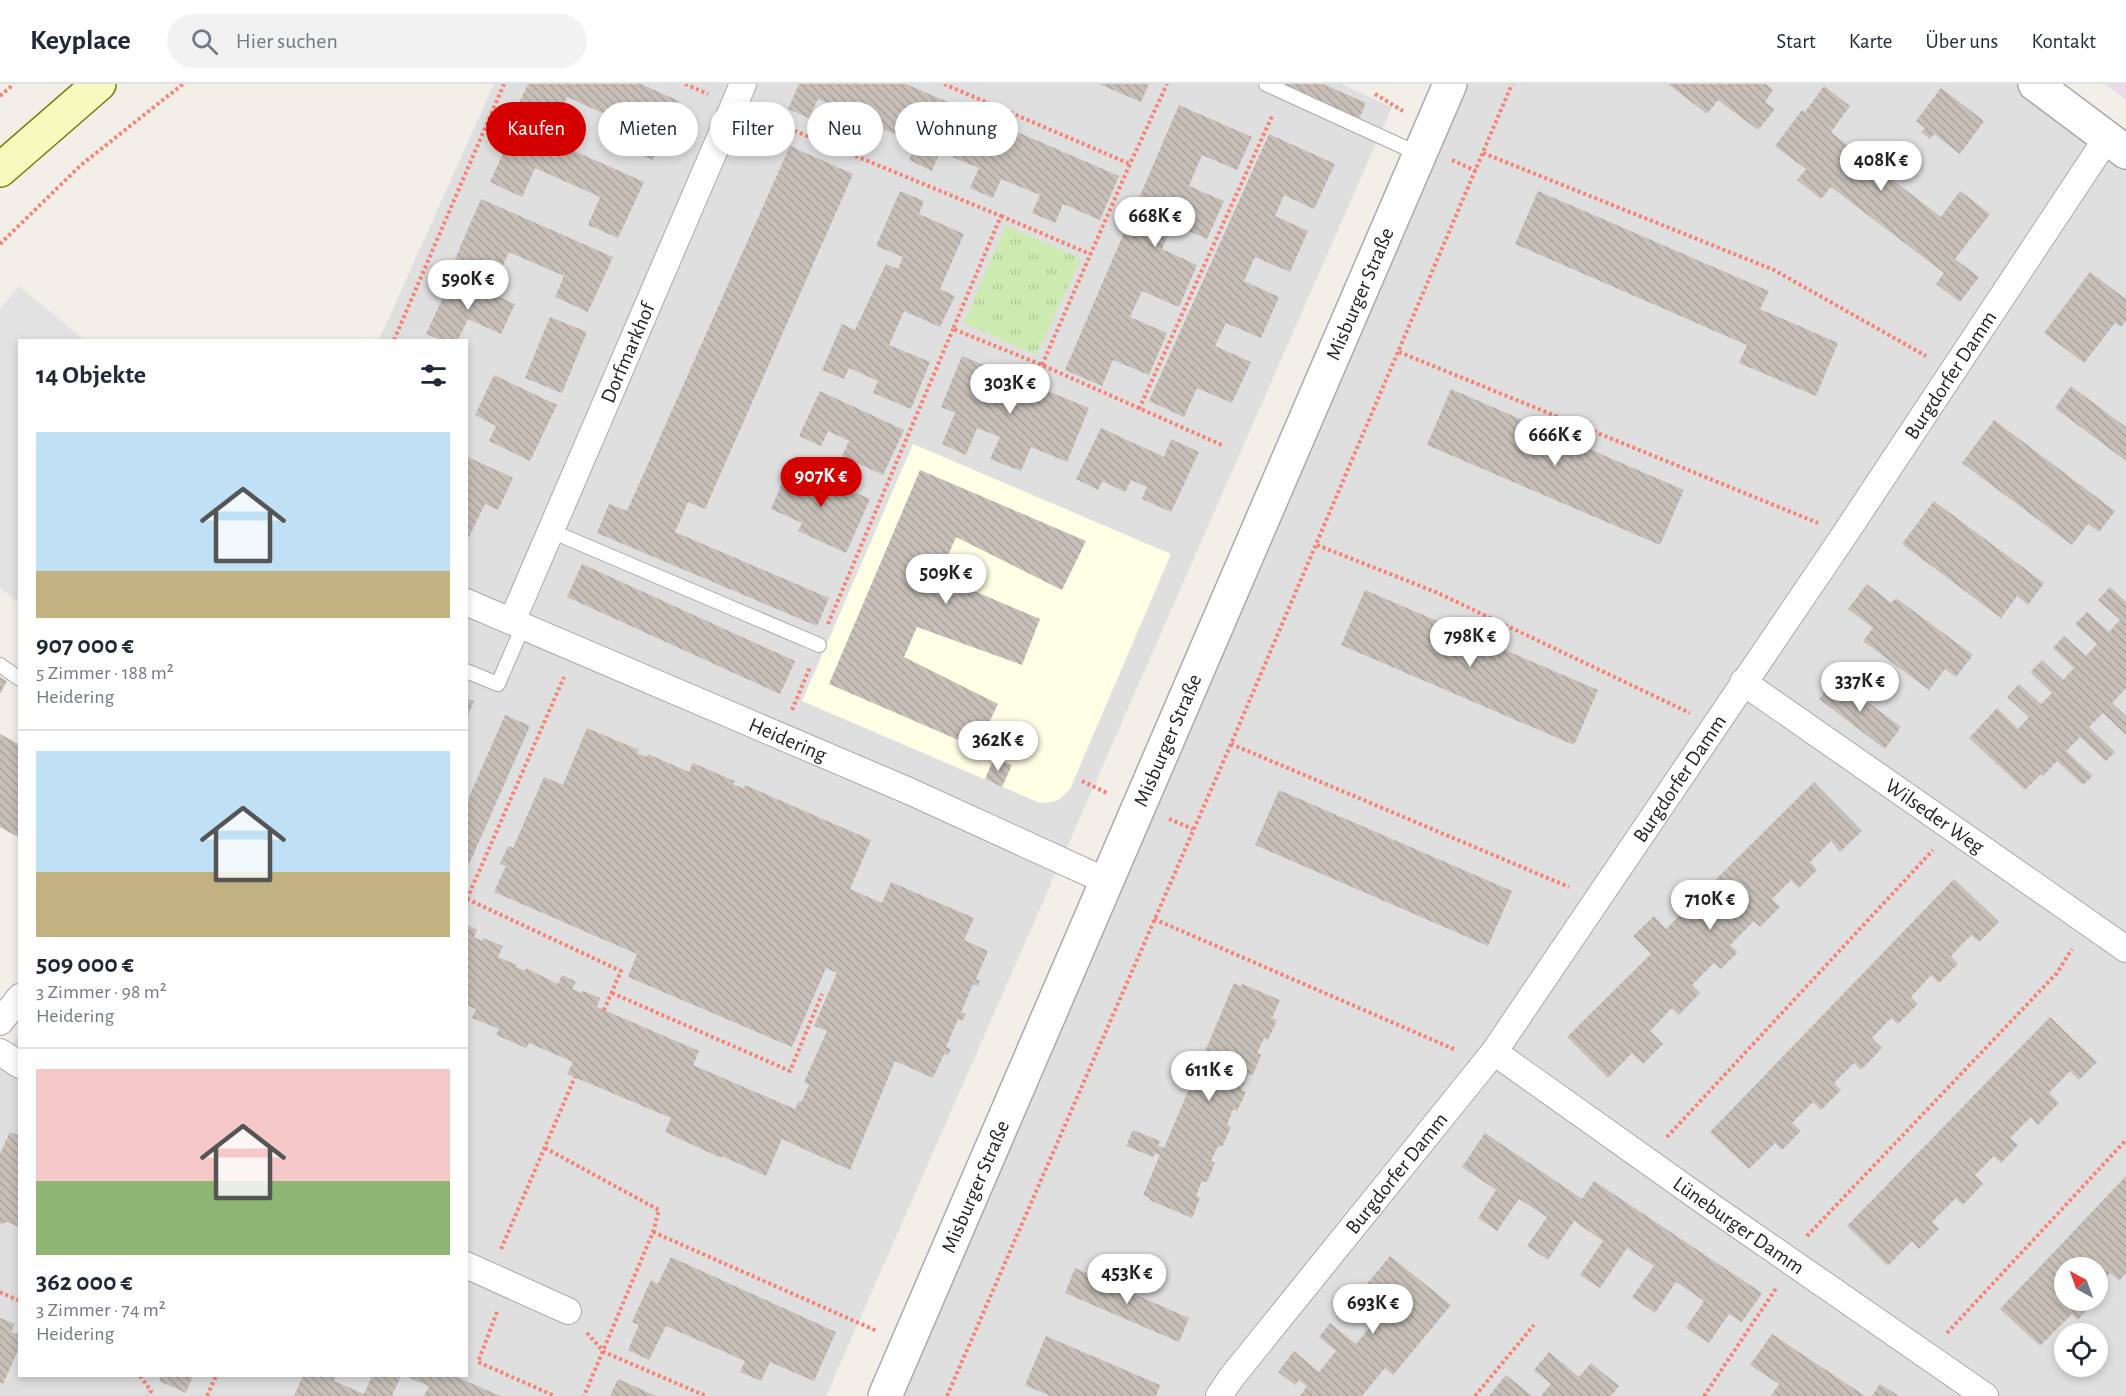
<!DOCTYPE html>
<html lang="de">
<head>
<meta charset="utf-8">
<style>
  :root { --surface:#fff; --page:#f2f2f3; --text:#1f2937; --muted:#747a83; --line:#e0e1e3; --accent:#d40000 }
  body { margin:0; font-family:"Alegreya Sans",sans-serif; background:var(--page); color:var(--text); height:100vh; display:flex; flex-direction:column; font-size:22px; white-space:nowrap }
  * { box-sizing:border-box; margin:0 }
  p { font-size:20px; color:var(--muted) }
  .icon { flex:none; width:33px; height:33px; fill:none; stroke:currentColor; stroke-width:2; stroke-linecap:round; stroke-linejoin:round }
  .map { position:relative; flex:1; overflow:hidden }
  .drawer { position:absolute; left:18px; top:255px; width:450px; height:1038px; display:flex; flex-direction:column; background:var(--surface); border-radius:0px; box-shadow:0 3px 9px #0003 }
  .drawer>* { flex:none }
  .top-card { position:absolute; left:486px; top:18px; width:570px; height:54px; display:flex; gap:12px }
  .needle { width:39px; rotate:319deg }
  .fabs { position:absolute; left:2054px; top:1173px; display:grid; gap:12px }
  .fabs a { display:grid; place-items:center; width:54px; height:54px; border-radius:50%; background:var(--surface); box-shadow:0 3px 9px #0003; font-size:30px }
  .price { position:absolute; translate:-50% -51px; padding:0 14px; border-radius:21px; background:#fff; color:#222; font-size:20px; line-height:39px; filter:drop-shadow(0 2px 3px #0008) }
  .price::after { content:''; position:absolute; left:50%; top:36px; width:18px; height:14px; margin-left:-9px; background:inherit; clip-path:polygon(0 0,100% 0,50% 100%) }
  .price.active { background:var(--accent); color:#fff }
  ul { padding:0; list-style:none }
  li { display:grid; align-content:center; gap:12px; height:318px; padding:0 18px }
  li+li { border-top:2px solid var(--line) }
  li span { display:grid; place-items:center; height:186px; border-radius:0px; color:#555 }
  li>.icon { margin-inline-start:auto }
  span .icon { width:108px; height:108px; fill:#fffc; stroke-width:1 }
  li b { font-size:26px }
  h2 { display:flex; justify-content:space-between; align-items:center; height:72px; padding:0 18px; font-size:26px }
  .tag { padding:0 21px; border-radius:27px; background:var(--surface); box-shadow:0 3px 9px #0003; font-size:21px; line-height:54px }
  .tag.active { background:var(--accent); color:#fff }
  header { display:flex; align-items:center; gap:36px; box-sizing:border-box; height:84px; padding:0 30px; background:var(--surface); border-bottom:2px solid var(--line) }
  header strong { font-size:28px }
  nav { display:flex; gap:33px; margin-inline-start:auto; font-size:21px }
  .search { width:420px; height:54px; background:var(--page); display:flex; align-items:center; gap:15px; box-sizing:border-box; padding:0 21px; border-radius:33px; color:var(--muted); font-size:22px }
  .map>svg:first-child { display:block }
  .residential { fill:#e0dfdf; fill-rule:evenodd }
  .industrial { fill:#ebdbe8 }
  .education { fill:#ffffe5 }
  .grass { fill:url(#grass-tufts) }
  .parking { fill:#e2e2e2 }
  .building { fill:url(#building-back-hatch) }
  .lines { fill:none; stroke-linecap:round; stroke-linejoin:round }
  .service-casing { stroke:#a9a9a9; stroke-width:16 }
  .minor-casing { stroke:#a9a9a9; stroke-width:28 }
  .tertiary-casing { stroke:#a9a9a9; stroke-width:36 }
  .secondary-casing { stroke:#707d05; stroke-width:36 }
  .path { stroke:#fa8072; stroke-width:4; stroke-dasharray:3 3; stroke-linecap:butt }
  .service { stroke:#fff; stroke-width:14 }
  .minor { stroke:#fff; stroke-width:26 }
  .tertiary { stroke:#fff; stroke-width:33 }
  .secondary { stroke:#f7fabf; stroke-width:33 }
  .labels { text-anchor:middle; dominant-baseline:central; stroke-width:6; stroke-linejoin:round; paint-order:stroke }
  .street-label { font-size:21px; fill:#222; stroke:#fff }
</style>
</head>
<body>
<header>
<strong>Keyplace</strong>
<div class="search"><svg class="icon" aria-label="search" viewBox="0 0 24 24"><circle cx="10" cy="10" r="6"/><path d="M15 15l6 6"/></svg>Hier suchen</div>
<nav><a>Start</a><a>Karte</a><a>Über uns</a><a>Kontakt</a></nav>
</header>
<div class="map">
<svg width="2126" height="1312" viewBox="0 0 2126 1312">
  <defs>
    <pattern id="grass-tufts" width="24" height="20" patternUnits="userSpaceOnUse" patternTransform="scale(1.5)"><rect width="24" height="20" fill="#cdebb0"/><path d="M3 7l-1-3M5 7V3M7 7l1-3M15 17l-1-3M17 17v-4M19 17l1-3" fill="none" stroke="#b0c997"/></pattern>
    <pattern id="building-back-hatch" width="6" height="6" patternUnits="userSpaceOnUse" patternTransform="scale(1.5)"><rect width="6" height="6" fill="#c7bfb8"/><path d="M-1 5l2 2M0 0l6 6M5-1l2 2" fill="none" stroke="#aba49e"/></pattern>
  </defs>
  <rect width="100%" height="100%" fill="#f2efe9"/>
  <g class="residential">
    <polygon points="494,0 1341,0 1392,23 826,1312 0,1312 0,976 19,951 20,1292 466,1292 466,256 379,256"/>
    <path d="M1452 0H2035L2126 68V1312H885ZM2064 1184H2097V1216H2064ZM2064 1250H2097V1282H2064Z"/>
  </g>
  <polygon class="industrial" points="2105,0 2126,0 2126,16"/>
  <polygon class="education" points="913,360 1171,470 1070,705 1060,715 1052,718 1040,719 802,617"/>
  <polygon class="grass" points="1006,141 1081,175 1036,271 964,239"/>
  <polygon class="parking" points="19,202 84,256 20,256 20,512 16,517 0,504 0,225"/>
  <g class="building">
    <polygon points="528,0 641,0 679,17 653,76 620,62 629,41 567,13 557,35 519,19"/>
    <polygon points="799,0 906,0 1119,92 1100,136 1063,120 1055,139 1032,129 1040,111 1001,95 993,114 970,104 979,84 940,68 932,87 909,76 916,59 878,43 870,60 849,51 858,32 818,15 809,34 788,25"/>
    <polygon points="1099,0 1149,0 1141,18"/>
    <polygon points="1279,0 1323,0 1366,19 1359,35"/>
    <polygon points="1668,0 1766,0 1773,6 1765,18 1775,25 1758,46 1718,16 1707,30"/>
    <polygon points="1824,2 1850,22 1831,48 1833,50 1865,75 1871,66 1900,88 1894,97 1941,133 1960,107 1990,130 1955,175 1979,193 1960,218 1936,200 1944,189 1831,103 1821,115 1797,96 1806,85 1775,62 1802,26 1805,28"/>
    <polygon points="1941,4 1984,37 1960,70 1934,50 1930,55 1921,48 1925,44 1916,37"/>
    <polygon points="1179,21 1252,53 1237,86 1202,71 1189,102 1224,117 1207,155 1173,140 1162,165 1197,181 1179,223 1142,207 1130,233 1167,249 1149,291 1113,276 1102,302 1065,286"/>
    <polygon points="516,41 644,98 618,154 588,141 600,113 535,84 522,113 490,98"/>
    <polygon points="1269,50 1335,80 1314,125 1284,111 1275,132 1308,147 1290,188 1255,173 1244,197 1279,213 1261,254 1226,239 1215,262 1251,278 1232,319 1197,304 1184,333 1149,317"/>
    <polygon points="790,62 853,90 705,425 688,418 675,448 829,514 817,542 597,449 609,420 627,427"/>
    <polygon points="900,107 924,117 919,130 964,150 940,205 955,212 940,243 904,227 889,261 930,278 911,325 873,309 878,297 849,284 844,295 822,286 842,240 855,246 886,180 898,185 903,173 876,162"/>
    <polygon points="1538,107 1769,207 1760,225 1838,259 1816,312 1739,279 1747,261 1515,160"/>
    <polygon points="481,115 613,173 588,228 555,213 564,192 509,168 497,194 455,175"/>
    <polygon points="2090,188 2126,215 2126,237 2121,243 2115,239 2084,279 2044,249"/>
    <polygon points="453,192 515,220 501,250 468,235 458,256 441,256 426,250"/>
    <polygon points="550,233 587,248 562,309 525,294"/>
    <polygon points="962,272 1089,324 1067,378 1031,363 1021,387 990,375 1000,353 977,344 966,371 942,360 955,329 941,323"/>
    <polygon points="494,291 557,321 530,377 489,357 496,342 475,331"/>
    <polygon points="2071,302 2126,343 2126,377 2055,324"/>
    <polygon points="1451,305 1684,406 1660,461 1427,361"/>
    <polygon points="820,307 904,346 883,391 842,372 849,357 828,347 821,362 799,352"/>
    <polygon points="1994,336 2115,427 2099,448 2088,440 2072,461 1962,379"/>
    <polygon points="1101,344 1164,373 1171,355 1199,368 1171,428 1142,415 1147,403 1131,396 1125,408 1102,397 1098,406 1076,395"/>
    <polygon points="466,372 513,394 498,426 485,420 466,459"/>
    <polygon points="790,380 870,415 846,469 798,447 802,439 771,425"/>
    <polygon points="920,386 1086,457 1062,506 956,453 939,492 1040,535 1022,581 917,543 904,573 998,620 977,664 829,600"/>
    <polygon points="1934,417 2044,499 2028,521 2017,512 2001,534 1902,460"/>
    <polygon points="582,480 795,577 780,610 567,513"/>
    <polygon points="1867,500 1891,519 1896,514 1973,571 1956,593 1945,585 1929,606 1863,557 1873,544 1848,525"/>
    <polygon points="2110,503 2126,518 2126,604 2112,619 2126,632 2126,651 2103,629 2089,643 2115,668 2106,677 2080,653 2066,667 2093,692 2083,701 2057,677 2043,692 2041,690 2025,706 1969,654 1997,624 2018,645 2029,633 2007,613 2019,600 2041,620 2052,609 2030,588 2042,576 2063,596 2074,584 2053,564 2064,552 2086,572 2097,560 2075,540 2087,528 2109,548 2120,536 2098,516"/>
    <polygon points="1365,506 1598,606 1574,661 1341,561"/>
    <polygon points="0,593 7,597 0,610"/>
    <polygon points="1835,594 1901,643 1885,665 1819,615"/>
    <polygon points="466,614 474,617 467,634 466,634"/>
    <polygon points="505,631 530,642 466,787 466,720"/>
    <polygon points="587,644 639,666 637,669 647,673 648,670 689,688 693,679 735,697 733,700 744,705 745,701 871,756 850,805 882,819 891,798 974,834 964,856 988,867 976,895 980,897 978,902 973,900 961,928 966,930 962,937 958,935 946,963 951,965 948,971 944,970 933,994 895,977 850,1086 782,1055 766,1092 722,1072 721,1074 665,1048 671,1034 567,990 573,978 529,959 526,964 496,951 499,945 472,934 476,925 466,921 466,840 477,846 474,853 482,857 483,854 503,862 498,873 517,881 516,883 525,887 526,884 558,900 562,891 569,894 576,898 572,905 582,909 583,907 600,914 597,923 699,967 693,981 795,1025 799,1017 801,1018 805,1010 809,1001 804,998 827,947 814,942 837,889 826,884 792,963 628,893 637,870 494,808 506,782 500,780 508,762 513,764 544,693 563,701"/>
    <polygon points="0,650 20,661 20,754 0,743"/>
    <polygon points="994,674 1012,681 1002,703 985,695"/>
    <polygon points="1814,698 1862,747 1840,768 1831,757 1810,778 1817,786 1799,804 1791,796 1772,815 1780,823 1760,843 1754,837 1730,861 1738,868 1721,885 1714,879 1692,901 1700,909 1679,931 1672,924 1650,947 1663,960 1643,980 1632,969 1608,994 1567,953 1651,870 1633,852 1654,832 1666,845"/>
    <polygon points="1279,706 1512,807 1488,862 1255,761"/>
    <polygon points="1954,795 1999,838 1979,858 1971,851 1951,872 1958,880 1939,899 1931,891 1911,913 1918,920 1898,940 1891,934 1872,954 1882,964 1861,986 1854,979 1834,999 1841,1006 1821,1026 1813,1018 1792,1039 1801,1047 1782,1066 1775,1059 1749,1085 1710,1048"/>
    <polygon points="1234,899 1241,902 1242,900 1280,916 1272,934 1277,936 1268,956 1264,954 1257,969 1261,971 1253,991 1248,990 1241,1006 1246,1008 1237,1027 1233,1025 1227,1041 1231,1043 1222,1063 1218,1062 1211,1077 1215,1079 1207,1098 1202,1097 1196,1112 1200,1114 1192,1134 1149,1116 1150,1114 1143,1111 1160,1071 1155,1069 1153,1073 1126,1062 1133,1046 1160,1057 1158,1062 1164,1064"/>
    <polygon points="2050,933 2097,978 2079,996 2070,987 2049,1009 2059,1019 2038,1041 2031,1033 2010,1054 2018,1061 2001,1079 1994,1072 1975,1091 1983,1100 1963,1121 1956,1114 1932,1138 1939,1145 1919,1165 1912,1157 1888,1182 1847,1142"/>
    <polygon points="10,1048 20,1052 20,1146 17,1142 7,1138 0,1140 0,1070"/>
    <polygon points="1485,1049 1582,1115 1594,1097 1762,1209 1742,1238 1729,1230 1709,1259 1686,1244 1704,1217 1676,1198 1655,1229 1632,1213 1654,1182 1627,1164 1600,1204 1580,1191 1603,1157 1574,1137 1548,1176 1527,1162 1547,1133 1519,1115 1497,1147 1478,1134 1496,1106 1462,1083"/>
    <polygon points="2126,1092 2126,1189 2119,1197 2110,1189 2097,1204 2097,1184 2064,1184 2064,1216 2092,1216 2094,1218 2078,1236 2072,1230 2040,1262 2000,1225"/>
    <polygon points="1390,1172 1451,1221 1393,1291 1385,1284 1362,1312 1300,1312 1307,1302 1299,1296 1295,1301 1278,1288 1294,1267 1319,1288 1336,1267 1319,1253 1330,1239 1356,1260 1372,1240 1346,1218 1358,1204 1361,1207"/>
    <polygon points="671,1173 836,1248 814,1297 770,1278 761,1297 740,1288 745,1277 666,1242 649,1276 628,1266 639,1241 632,1238 651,1196 658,1200"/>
    <polygon points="1075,1184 1189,1234 1179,1258 1065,1209"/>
    <polygon points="0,1234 15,1240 11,1248 20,1251 20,1262 3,1300 0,1298"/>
    <polygon points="1772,1250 1865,1312 1771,1312 1779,1300 1750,1281"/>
    <polygon points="1046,1252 1160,1301 1156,1312 1050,1312 1025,1301"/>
    <polygon points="1549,1268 1579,1293 1591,1279 1619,1302 1611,1312 1541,1312 1551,1300 1534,1286"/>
    <polygon points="1506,1291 1532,1312 1489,1312"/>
    <polygon points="161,1292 193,1292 186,1309 159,1297"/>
    <polygon points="303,1292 336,1292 334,1297 364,1310 372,1292 401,1292 392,1312 294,1312"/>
    <polygon points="405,1292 454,1292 501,1312 424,1312 429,1302"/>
    <polygon points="618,1295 656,1312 610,1312"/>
    <polygon points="1880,1300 1899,1312 1872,1312"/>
  </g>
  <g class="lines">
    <g class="service-casing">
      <g id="service">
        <polyline points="1266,0 1421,71"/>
        <polyline points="551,447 819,561"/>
        <polyline points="0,581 20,595"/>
        <polyline points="466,587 498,600 523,542"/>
      </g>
    </g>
    <g class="minor-casing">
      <g id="minor">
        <path id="s1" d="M466 518 909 707 1106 797"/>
        <path id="s2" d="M512 537 743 0"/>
        <path id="s3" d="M1743 598 2126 865"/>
        <polyline points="0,938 20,913"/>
        <polyline points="0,968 20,981"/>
        <path id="s4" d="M1494 968 1715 1125 1985 1312"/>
        <polyline points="466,1181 568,1227"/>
        <path id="s5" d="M1219 1312 1231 1294 1494 968 1845 450 2107 54"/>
      </g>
    </g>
    <g class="tertiary-casing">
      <g id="tertiary">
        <polyline points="2035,0 2126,68"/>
        <path id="s6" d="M885 1312 1450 0"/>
      </g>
    </g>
    <g class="secondary-casing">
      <polyline id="secondary" points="0,86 99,0"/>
    </g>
    <g class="path">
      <polyline points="685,0 708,10"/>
      <polyline points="944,0 1130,80"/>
      <polyline points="1375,10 1403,27"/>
      <polyline points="0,12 14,0"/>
      <polyline points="761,33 1001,132 953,245 1042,281 1224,362"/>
      <polyline points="1483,69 1774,186 1926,272"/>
      <polyline points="1452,76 1476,87"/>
      <polyline points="1001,132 1090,170"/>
      <polyline points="0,160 81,81 183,0"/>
      <polyline points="394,256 504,0"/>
      <polyline points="1399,268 1818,439"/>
      <polyline points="1042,281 1130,80 1167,0"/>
      <polyline points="1139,325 1273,30"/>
      <polyline points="1317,461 1438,509 1690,629"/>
      <polyline points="828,540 953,245"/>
      <polyline points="792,626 810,583"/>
      <polyline points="1231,660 1569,803"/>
      <polyline points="1082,697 1109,710"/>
      <polyline points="1169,735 1193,745"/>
      <polyline points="467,815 564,593"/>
      <polyline points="467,815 621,887 604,926"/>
      <polyline points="1154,835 1456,966"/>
      <polyline points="612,909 790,987 822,910"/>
      <polyline points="1667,1053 1933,766"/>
      <polyline points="545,1064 659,1126 653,1148 584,1312"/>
      <polyline points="653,1148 877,1247"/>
      <polyline points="1807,1152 2057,889 2072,865"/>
      <polyline points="501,1165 575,993"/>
      <polyline points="0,1208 20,1217"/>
      <polyline points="497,1228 478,1278 555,1312"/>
      <polyline points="587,1249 604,1268 706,1312"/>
      <polyline points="1947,1249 2126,1056"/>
      <polyline points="140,1292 151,1307 148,1312"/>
      <polyline points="207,1312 216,1292"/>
      <polyline points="947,1312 1231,660 1512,0"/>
      <polyline points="1475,1312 1534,1241"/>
      <polyline points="1704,1312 1777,1203"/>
    </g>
    <use href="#service" class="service"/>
    <use href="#minor" class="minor"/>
    <use href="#tertiary" class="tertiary"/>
    <use href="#secondary" class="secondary"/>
  </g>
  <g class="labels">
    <g class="street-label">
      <text stroke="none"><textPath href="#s6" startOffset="1200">Misburger Straße</textPath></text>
      <text stroke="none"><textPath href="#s2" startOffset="292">Dorfmarkhof</textPath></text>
      <text stroke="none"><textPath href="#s5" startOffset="1257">Burgdorfer Damm</textPath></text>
      <text stroke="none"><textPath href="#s1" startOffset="350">Heidering</textPath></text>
      <text stroke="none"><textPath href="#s6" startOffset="714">Misburger Straße</textPath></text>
      <text stroke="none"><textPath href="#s5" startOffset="771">Burgdorfer Damm</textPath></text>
      <text stroke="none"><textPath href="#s3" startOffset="234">Wilseder Weg</textPath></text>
      <text stroke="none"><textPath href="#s5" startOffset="285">Burgdorfer Damm</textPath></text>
      <text stroke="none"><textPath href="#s6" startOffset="228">Misburger Straße</textPath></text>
      <text stroke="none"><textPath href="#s4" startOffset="300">Lüneburger Damm</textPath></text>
    </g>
  </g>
</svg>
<div class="fabs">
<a><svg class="needle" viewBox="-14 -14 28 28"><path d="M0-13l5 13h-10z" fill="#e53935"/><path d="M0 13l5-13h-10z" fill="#747a83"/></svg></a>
<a><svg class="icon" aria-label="locate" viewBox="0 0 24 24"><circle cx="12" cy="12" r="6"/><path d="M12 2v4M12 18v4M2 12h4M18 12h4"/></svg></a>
</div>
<b class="price" style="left:1881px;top:108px">408K €</b>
<b class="price" style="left:1155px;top:164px">668K €</b>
<b class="price" style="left:468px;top:227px">590K €</b>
<b class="price" style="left:1010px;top:331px">303K €</b>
<b class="price" style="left:1555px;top:383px">666K €</b>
<b class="price active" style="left:821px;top:424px">907K €</b>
<b class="price" style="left:946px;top:521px">509K €</b>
<b class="price" style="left:1470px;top:584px">798K €</b>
<b class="price" style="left:1860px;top:629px">337K €</b>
<b class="price" style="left:998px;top:688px">362K €</b>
<b class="price" style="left:1710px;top:847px">710K €</b>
<b class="price" style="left:1209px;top:1018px">611K €</b>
<b class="price" style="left:1127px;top:1221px">453K €</b>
<b class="price" style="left:1373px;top:1251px">693K €</b>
<div class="top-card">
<a class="tag active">Kaufen</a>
<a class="tag">Mieten</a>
<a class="tag">Filter</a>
<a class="tag">Neu</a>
<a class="tag">Wohnung</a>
</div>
<section class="drawer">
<h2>14 Objekte<svg class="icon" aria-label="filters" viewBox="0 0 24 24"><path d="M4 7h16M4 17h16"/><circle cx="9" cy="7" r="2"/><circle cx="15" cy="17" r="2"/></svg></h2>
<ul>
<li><span style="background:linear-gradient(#bfe0f5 75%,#c2b280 0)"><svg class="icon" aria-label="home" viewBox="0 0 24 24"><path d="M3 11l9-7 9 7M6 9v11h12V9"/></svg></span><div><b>907 000 €</b><p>5 Zimmer · 188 m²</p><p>Heidering</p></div></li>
<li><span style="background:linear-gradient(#bfe0f5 65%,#c2b280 0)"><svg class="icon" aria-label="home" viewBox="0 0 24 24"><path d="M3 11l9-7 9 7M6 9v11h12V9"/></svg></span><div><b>509 000 €</b><p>3 Zimmer · 98 m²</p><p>Heidering</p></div></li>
<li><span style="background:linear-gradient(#f6c9c9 60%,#8fb573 0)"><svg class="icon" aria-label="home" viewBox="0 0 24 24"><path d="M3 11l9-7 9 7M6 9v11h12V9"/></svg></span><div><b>362 000 €</b><p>3 Zimmer · 74 m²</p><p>Heidering</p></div></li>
</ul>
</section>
</div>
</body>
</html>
